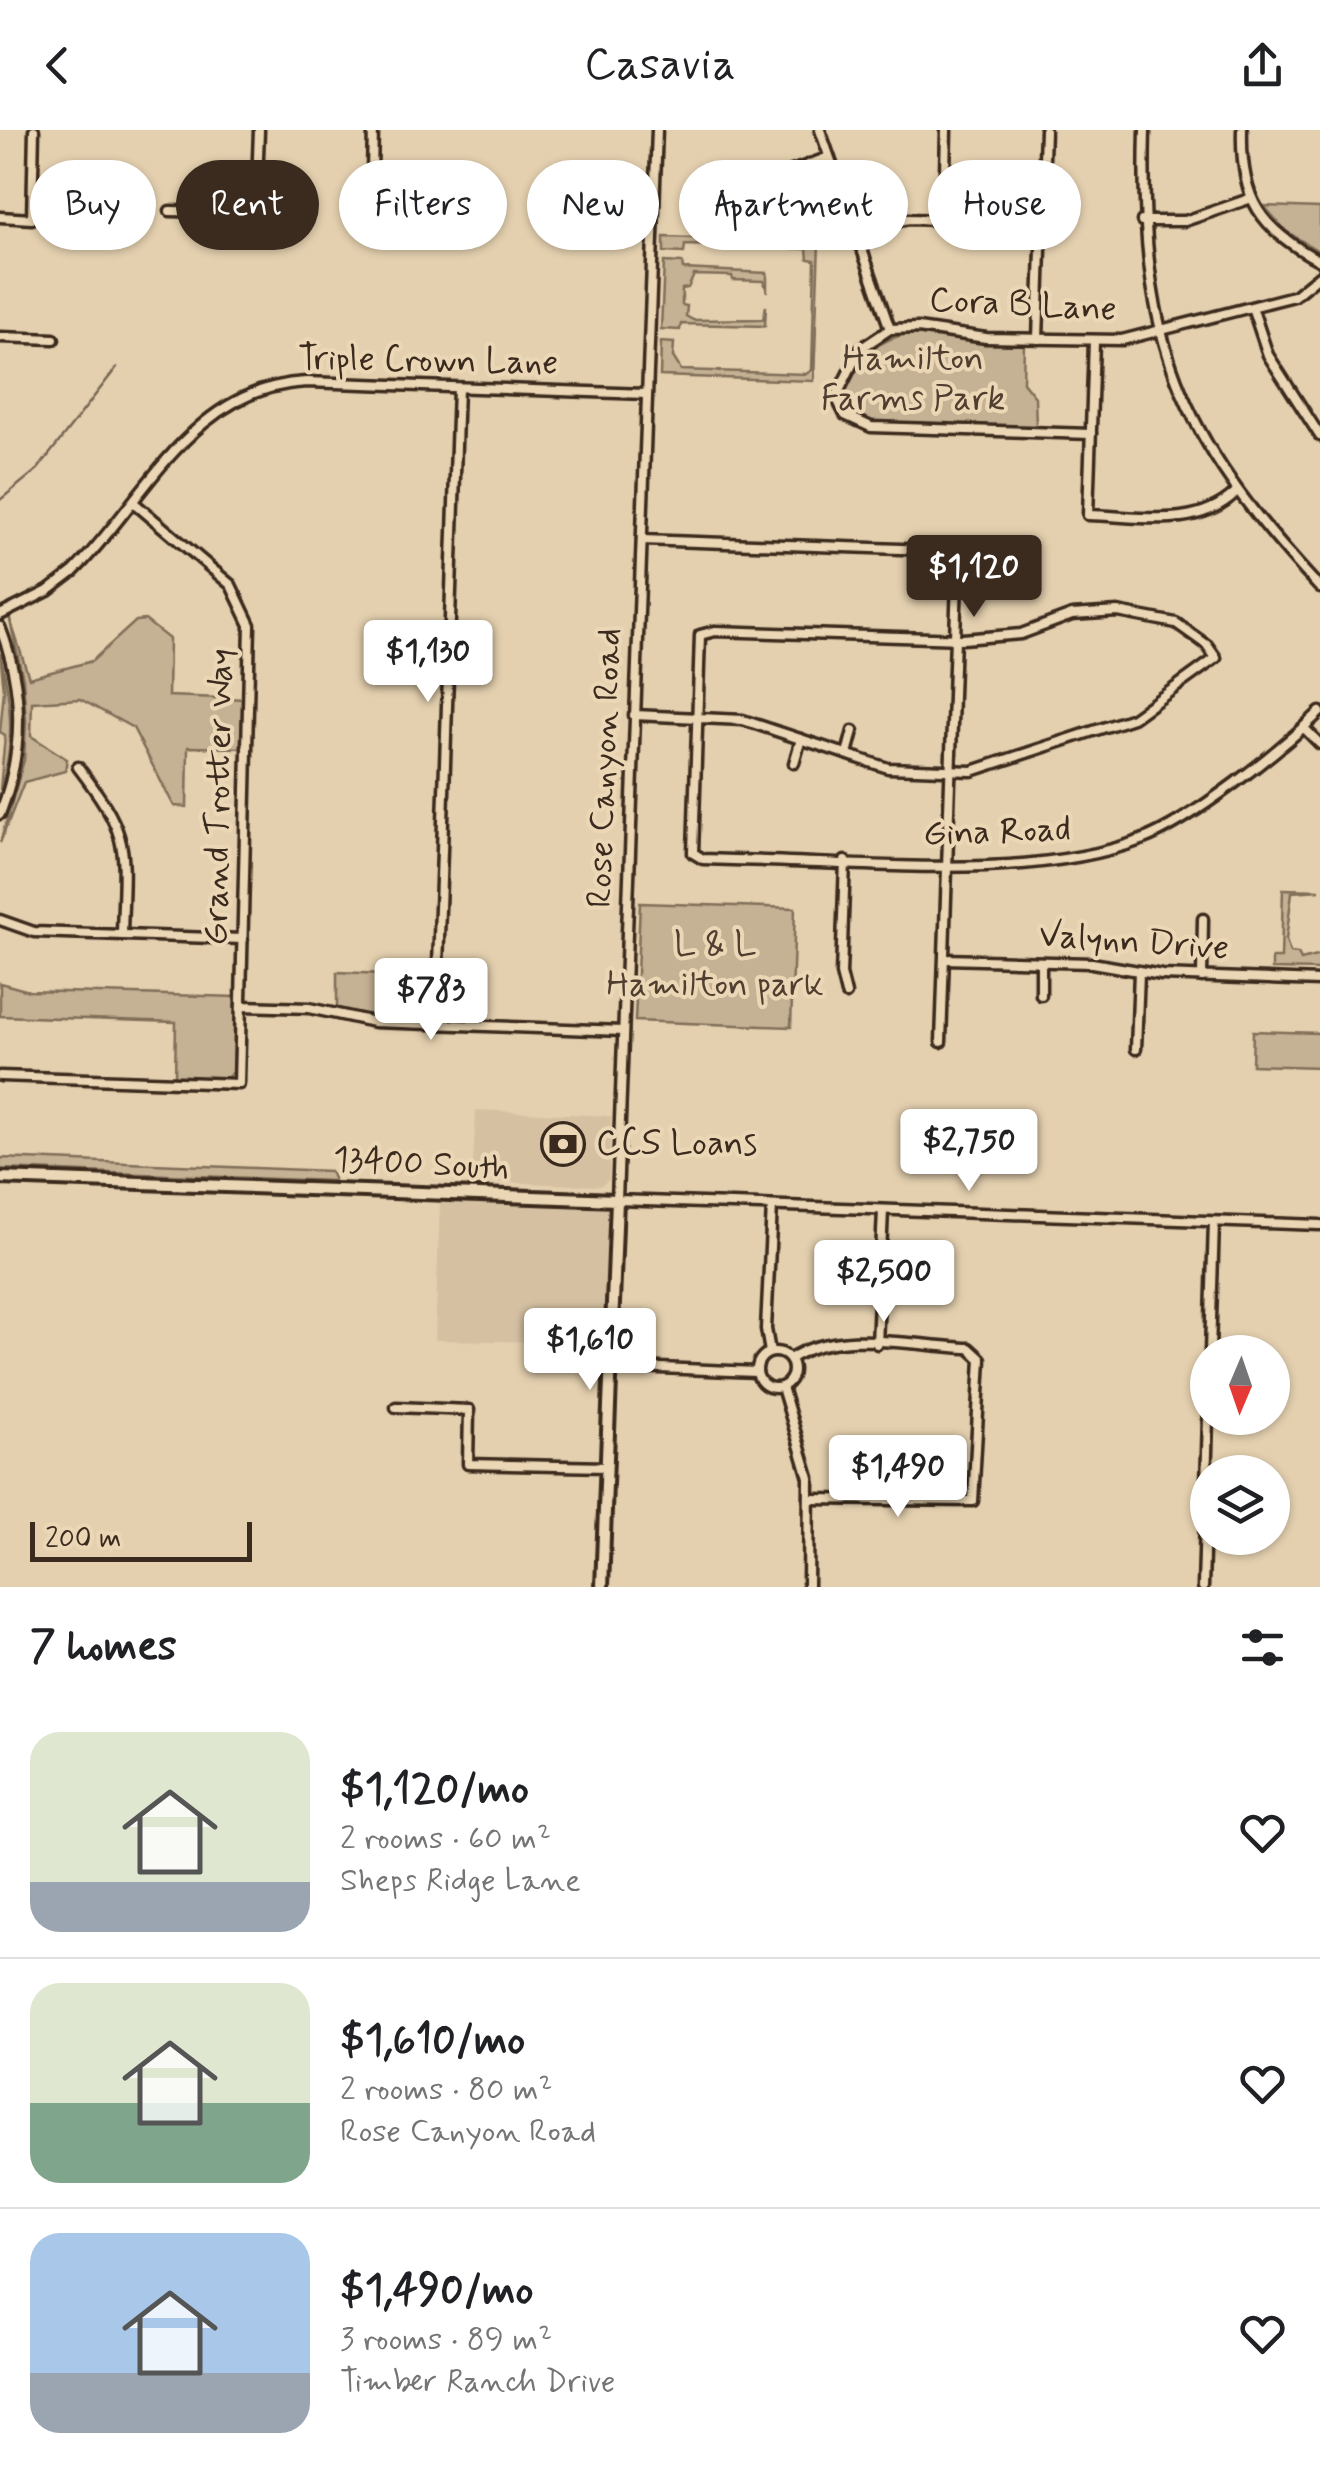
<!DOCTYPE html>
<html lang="en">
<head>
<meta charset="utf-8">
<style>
  :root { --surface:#fff; --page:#f6f6f6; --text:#202124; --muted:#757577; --line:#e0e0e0; --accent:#3b2a1e }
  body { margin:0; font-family:Mynerve,sans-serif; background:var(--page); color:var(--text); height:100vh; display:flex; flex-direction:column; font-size:38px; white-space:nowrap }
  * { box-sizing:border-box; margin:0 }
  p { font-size:32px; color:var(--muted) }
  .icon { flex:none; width:55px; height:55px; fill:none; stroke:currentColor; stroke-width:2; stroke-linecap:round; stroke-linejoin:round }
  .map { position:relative; height:1457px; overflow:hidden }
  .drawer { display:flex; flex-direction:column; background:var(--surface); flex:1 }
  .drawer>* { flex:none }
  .hud { position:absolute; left:30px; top:30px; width:1260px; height:90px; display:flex; gap:20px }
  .needle { width:65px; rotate:182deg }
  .buttons { position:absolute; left:1190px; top:1205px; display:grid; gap:20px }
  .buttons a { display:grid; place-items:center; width:100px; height:100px; border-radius:50%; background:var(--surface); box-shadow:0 2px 8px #0004; font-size:50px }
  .scale { position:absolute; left:30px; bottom:25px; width:222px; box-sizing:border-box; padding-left:10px; border:5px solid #3b2a1e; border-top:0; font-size:28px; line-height:35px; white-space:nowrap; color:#3b2a1e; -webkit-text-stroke:8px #ebd7b5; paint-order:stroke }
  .price { position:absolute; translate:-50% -85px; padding:0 22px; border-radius:10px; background:#fff; color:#222; font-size:32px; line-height:65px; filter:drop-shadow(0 2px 5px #0008) }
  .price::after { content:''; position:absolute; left:50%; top:60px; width:30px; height:22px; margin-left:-15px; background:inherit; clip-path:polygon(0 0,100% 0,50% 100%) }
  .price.current { background:var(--accent); color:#fff }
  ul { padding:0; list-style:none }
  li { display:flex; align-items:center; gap:30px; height:250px; padding:0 30px }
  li+li { border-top:2px solid var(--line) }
  li span { display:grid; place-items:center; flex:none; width:280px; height:200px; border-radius:30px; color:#555 }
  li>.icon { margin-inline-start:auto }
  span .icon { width:120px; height:120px; fill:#fffc; stroke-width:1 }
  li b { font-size:42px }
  h2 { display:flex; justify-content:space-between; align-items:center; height:120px; padding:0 30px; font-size:42px }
  .chip { padding:0 35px; border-radius:45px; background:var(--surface); box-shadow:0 2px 8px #0004; font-size:35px; line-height:90px }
  .chip.current { background:var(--accent); color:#fff }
  header { display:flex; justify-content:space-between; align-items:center; height:130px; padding:0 30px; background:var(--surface); font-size:45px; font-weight:600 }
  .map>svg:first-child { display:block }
  .built { fill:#d5c1a2 }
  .green { fill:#c5b294; stroke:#806e59; stroke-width:2.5 }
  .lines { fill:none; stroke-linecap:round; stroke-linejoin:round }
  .stream { stroke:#766552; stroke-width:2.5 }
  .minor-casing { stroke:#3b2a1e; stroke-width:15 }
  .major-casing { stroke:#3b2a1e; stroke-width:18 }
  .minor { stroke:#ebd7b5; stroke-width:8 }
  .major { stroke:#ebd7b5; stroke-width:10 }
  .labels { text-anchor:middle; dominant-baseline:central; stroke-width:8; stroke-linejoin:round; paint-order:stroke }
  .street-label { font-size:35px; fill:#3b2a1e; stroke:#ebd7b5 }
  .park-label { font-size:35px; fill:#503e30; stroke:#ebd7b5 }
  .poi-label { font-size:35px; fill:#3b2a1e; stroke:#ebd7b5; text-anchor:start }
</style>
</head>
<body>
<header><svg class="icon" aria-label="back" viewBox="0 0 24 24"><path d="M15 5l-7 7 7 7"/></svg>Casavia<svg class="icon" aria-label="share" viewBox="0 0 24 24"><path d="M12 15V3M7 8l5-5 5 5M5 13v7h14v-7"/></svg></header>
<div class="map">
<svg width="1320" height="1457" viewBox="0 0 1320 1457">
  <rect width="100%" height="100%" fill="#e4d0af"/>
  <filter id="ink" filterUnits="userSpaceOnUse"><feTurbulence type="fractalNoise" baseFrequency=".01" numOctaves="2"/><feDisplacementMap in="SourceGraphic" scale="20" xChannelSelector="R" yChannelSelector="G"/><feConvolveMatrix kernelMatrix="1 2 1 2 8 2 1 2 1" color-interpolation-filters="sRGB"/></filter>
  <g filter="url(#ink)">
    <g class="built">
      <polygon points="476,980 611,986 609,1050 600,1056 472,1051"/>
      <polygon points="440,1070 610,1078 603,1213 435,1210"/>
    </g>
    <g class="green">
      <polygon points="1264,76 1320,78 1320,122 1286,101"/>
      <polygon points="664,107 819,112 814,251 660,246 661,212 674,213 673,227 681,240 806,244 812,240 815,130 808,129 807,119 685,115 684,123 664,122"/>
      <polygon points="664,132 682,133 683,139 767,143 767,162 764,151 733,150 732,146 694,145 688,158 682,159 682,175 687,176 686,186 693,190 763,189 766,176 765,196 681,194 680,200 661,199"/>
      <path d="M912 204 1024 214 1023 252 1035 267 1036 297 864 292C808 265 872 205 912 204Z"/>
      <polygon points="9,486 29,548 92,531 136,491 145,490 169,509 168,566 246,569 244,618 188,617 187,677 174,676 133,598 80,569 32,572 31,606 67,629 65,641 24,652 0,713 24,630 26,591 23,549"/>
      <path d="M0 523C11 569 16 614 0 660L5 605 0 602 4 560Z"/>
      <polygon points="1283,759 1320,760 1292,762 1286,810 1290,823 1298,824 1301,830 1320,825 1320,840 1272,839 1272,828 1281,828"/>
      <polygon points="640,773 795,778 791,897 635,891"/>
      <polygon points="337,842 433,846 431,883 424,888 369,886 337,879"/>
      <polygon points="0,853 29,861 237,867 235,939 226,949 175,947 176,892 0,886"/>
      <polygon points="1253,901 1320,903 1320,937 1252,935"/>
      <polygon points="0,1028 330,1041 334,1051 0,1039"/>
    </g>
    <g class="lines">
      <polyline class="stream" points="0,370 38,339 117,237"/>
      <g class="minor-casing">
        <g id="minor">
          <polyline points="657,0 617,1070 1320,1095"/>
          <polyline points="820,0 890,199"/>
          <path d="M1145 0C1139 209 1177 305 1320 458"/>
          <path d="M1242 0C1240 69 1260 99 1320 131"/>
          <polyline points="372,42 373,0"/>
          <polyline points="731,56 771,49 829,27"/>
          <polyline points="170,81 256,83 259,0"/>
          <polyline points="0,87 32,89 34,0"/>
          <polyline points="944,88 946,0"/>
          <polyline points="1142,91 1185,91 1249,69"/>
          <polyline points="857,102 908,89 1042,93"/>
          <polyline points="1253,180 1268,225 1320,306"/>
          <polyline points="0,207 54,209"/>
          <polyline points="1038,209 1045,0"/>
          <path d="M1094 212 1088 385C1139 386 1196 400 1235 363"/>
          <polyline points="1091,304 871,297 845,285 836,267 860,219 890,199 918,198 986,208 1122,210 1294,166 1320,145"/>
          <polyline points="642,410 958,421 991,420 997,414"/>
          <path d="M0 485 48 461 73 442C146 370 190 258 306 252L646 264"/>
          <path d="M0 497C24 558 24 622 0 684"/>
          <path d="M634 585 743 590 888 638 972 641 1133 588 1216 528 1207 515 1176 493 1118 482 1072 485 1021 504 963 509 715 501 700 505 693 723 703 729 733 730C857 732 1026 753 1141 710 1192 691 1280 620 1320 582"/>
          <polyline points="1304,598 1320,614"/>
          <polyline points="847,624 853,601"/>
          <polyline points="794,633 801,609"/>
          <path d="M78 637C133 709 124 718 122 805"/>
          <polyline points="845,731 841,844 846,864"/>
          <polyline points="0,790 34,802 243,809"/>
          <polyline points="945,829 1092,833 1162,845 1320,851"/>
          <polyline points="1202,847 1203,789"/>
          <polyline points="1041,865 1041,832"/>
          <polyline points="241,876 309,878 374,892 623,901"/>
          <polyline points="436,894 458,258"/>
          <polyline points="941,912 958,421"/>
          <polyline points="1136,919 1139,842"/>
          <polyline points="0,946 239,954 250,495 231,455 133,372"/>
          <polyline points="877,1214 883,1080"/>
          <circle cx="775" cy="1240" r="18"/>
          <polyline points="770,1222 766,1199 772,1076"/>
          <polyline points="1210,1222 1214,1092"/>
          <path d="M790 1229C837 1197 915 1216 969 1218L981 1229 973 1371 810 1369"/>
          <polyline points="611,1236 756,1242"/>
          <polyline points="782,1257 809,1348 808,1457"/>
          <polyline points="396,1277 469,1280 468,1334 607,1337"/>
          <polyline points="1203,1457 1208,1288"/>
        </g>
      </g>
      <g class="major-casing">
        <polyline id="major" points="0,1048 617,1070 602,1457"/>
      </g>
      <use href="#minor" class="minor"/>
      <use href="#major" class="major"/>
    </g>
  </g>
  <defs>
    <g id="bank-ring" transform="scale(2.25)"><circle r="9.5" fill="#ebd7b5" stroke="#3b2a1e" stroke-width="1.5"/><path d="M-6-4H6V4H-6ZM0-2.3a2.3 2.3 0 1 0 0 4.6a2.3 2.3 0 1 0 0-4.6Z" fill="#3b2a1e"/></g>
  </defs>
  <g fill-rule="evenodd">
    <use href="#bank-ring" x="563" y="1014"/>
  </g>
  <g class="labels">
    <g class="street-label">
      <text transform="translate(1023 175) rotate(3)">Cora B Lane</text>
      <text transform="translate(428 231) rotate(1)">Triple Crown Lane</text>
      <text transform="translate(605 638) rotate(-88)">Rose Canyon Road</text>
      <text transform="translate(219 667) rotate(-89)">Grand Trotter Way</text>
      <text transform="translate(997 702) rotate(-2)">Gina Road</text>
      <text transform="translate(1134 812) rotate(4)">Valynn Drive</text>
      <text transform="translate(421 1034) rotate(3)">13400 South</text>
    </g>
    <g class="park-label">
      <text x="913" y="229">Hamilton<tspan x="913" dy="40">Farms Park</tspan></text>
      <text x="715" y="815">L &amp; L<tspan x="715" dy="40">Hamilton park</tspan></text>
    </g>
    <g class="poi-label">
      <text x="596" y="1014">CCS Loans</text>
    </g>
  </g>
</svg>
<div class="buttons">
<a><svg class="needle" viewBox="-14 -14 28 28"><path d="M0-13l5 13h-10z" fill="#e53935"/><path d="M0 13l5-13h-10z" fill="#757577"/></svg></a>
<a><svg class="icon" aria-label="layers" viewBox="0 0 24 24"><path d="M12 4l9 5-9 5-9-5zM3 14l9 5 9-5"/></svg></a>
</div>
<div class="scale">200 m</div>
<b class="price current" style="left:974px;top:490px">$1,120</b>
<b class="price" style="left:428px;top:575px">$1,130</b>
<b class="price" style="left:431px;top:913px">$783</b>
<b class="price" style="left:969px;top:1064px">$2,750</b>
<b class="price" style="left:884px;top:1195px">$2,500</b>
<b class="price" style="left:590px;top:1263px">$1,610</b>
<b class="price" style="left:898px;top:1390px">$1,490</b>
<div class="hud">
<a class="chip">Buy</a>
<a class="chip current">Rent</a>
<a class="chip">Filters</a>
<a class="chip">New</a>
<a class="chip">Apartment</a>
<a class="chip">House</a>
</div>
</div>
<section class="drawer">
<h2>7 homes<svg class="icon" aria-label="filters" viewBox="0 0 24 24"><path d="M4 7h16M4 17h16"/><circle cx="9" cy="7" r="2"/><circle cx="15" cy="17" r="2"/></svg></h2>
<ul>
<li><span style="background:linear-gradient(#dfe7d0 75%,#9aa5b1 0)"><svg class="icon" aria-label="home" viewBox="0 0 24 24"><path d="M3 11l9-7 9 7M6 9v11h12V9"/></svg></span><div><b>$1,120/mo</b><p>2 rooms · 60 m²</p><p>Sheps Ridge Lane</p></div><svg class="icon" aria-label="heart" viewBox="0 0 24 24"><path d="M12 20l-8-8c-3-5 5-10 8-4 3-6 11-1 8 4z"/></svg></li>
<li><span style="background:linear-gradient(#dfe7d0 60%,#7fa58c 0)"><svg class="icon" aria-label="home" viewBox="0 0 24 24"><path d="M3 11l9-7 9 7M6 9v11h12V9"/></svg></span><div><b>$1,610/mo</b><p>2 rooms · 80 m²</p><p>Rose Canyon Road</p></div><svg class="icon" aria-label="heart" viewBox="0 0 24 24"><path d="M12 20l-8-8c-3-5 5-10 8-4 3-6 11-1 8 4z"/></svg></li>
<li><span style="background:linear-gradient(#a9c7e8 70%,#9aa5b1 0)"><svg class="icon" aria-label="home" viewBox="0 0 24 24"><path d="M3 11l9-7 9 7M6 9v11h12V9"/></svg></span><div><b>$1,490/mo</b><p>3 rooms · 89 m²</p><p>Timber Ranch Drive</p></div><svg class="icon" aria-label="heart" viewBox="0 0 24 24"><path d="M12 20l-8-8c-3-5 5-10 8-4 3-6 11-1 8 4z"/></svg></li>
</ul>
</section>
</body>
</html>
